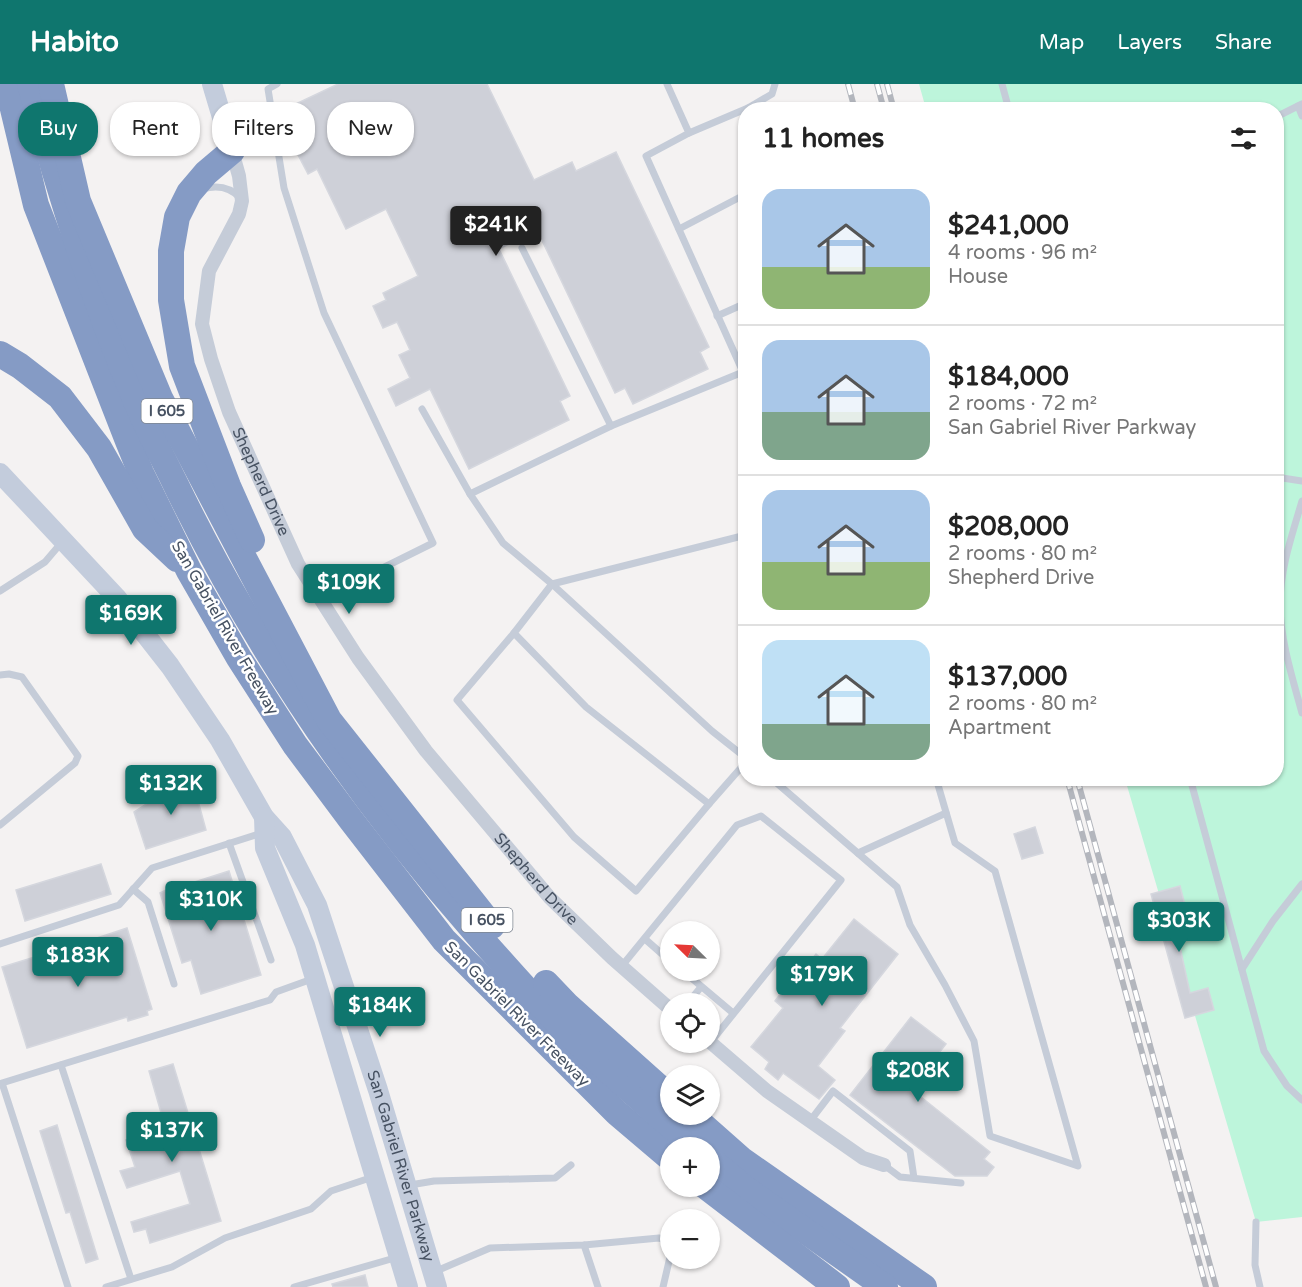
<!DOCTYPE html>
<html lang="en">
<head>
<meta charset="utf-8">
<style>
  :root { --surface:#fff; --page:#f2f2f2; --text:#222; --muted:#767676; --line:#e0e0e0; --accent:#0f766e }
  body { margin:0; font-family:"Varela Round",sans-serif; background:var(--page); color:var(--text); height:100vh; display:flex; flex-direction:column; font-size:22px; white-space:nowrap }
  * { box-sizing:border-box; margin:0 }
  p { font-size:20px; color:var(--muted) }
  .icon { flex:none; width:33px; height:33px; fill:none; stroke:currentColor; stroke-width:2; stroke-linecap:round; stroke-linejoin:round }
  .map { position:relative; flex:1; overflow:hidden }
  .panel { position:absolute; left:738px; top:18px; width:546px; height:684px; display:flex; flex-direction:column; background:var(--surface); border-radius:24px; box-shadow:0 2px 4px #0004 }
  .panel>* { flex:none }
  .banner { position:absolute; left:18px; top:18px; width:570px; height:54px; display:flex; gap:12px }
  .needle { width:39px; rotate:294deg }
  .controls { position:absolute; left:660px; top:837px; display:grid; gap:12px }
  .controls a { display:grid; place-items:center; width:60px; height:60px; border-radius:50%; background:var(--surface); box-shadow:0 2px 4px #0004; font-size:30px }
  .price { position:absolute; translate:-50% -51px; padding:0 14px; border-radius:6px; background:var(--accent); color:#fff; font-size:20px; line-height:39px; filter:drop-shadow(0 2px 3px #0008) }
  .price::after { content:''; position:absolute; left:50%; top:36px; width:18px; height:14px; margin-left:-9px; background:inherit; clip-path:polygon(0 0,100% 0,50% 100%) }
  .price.current { background:#222; color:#fff }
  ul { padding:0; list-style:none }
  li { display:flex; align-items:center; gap:18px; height:150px; padding:0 24px }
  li+li { border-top:2px solid var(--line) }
  li span { display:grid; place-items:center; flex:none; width:168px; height:120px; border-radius:18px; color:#555 }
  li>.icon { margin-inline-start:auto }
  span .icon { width:72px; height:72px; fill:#fffc; stroke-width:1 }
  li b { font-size:26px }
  h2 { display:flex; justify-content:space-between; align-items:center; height:72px; padding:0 24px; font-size:26px }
  .chip { padding:0 21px; border-radius:24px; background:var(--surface); box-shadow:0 2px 4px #0004; font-size:21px; line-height:54px }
  .chip.current { background:var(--accent); color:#fff }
  header { display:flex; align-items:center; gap:36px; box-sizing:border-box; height:84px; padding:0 30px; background:var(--accent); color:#fff }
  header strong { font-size:28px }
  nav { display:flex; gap:33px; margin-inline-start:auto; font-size:21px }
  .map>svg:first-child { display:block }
  .green { fill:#bdf5db }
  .building { fill:#ced0d8; stroke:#d5d7de; stroke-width:1.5 }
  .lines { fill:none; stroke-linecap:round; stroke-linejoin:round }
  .lane { stroke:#c5ccd8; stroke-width:7 }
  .street { stroke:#c5ccd8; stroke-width:14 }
  .secondary { stroke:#c3ccdc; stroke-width:20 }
  .highway { stroke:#859bc5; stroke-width:26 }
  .rail-casing { stroke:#b3b6bd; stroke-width:6 }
  .rail { stroke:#fff; stroke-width:4; stroke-dasharray:11; stroke-linecap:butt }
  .labels { text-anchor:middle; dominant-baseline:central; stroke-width:5; stroke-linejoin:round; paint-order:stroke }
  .shield { fill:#fff; stroke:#7e8691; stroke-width:1.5 }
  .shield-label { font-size:15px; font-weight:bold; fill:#475262 }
  .street-label { font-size:16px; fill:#475262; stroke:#fff }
</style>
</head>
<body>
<header>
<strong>Habito</strong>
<nav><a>Map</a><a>Layers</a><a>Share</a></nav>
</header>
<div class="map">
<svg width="1302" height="1203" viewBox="0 0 1302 1203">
  <rect width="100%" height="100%" fill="#f4f2f2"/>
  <polygon class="green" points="919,0 1302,0 1302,1133 1256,1138 1125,695 1276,694 1276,26 926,25"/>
  <g class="building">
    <polygon points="338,0 487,0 534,96 572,78 576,87 616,68 709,263 700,268 708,285 633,320 625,304 615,309 537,146 499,165 570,312 560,317 569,336 469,385 430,305 396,322 388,305 410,294 399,271 410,266 397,238 383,244 373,222 386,216 383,209 418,192 386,125 346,145 317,85 308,90 296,67 306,62 287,24"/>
    <polygon points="191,691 206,746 146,765 134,728"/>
    <polygon points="1035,743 1043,769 1022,775 1014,750"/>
    <polygon points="101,780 111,810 25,837 16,806"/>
    <polygon points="229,787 261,891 201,910 191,876 182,879 160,809 179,800 179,803"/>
    <polygon points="1180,802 1186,825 1169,830 1178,863 1180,863 1190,909 1208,904 1214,926 1185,934 1151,810"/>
    <polygon points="854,835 898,870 840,944 845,947 818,982 835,996 819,1015 783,989 778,996 765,985 769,978 751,963 783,924 775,917 794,892 797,894 816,870 822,875"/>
    <polygon points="127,844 152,925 147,927 148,931 128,937 127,933 27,964 2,883 61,865 61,862 87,854 88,857"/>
    <polygon points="911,933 946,960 911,1005 990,1068 984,1075 994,1083 987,1092 955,1092 850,1011"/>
    <polygon points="173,980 221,1137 150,1159 146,1145 134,1148 131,1138 190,1120 180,1087 127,1104 120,1087 135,1083 126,1056 160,1045 159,1040 164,1039 149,987"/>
    <polygon points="57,1041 98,1175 86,1179 70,1128 66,1129 40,1047"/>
    <polygon points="365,1191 368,1203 333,1203 332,1200"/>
  </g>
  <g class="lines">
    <g class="lane">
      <polyline points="277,0 268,5 284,104 324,229 433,459 320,515"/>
      <polyline points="1002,0 1009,26"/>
      <polyline points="1298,22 1302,32"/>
      <polyline points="748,26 748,24 772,10 775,0"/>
      <polyline points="1276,33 1302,20"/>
      <polyline points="689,49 748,24"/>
      <path d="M203 105C217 101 230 103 240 114"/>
      <polyline points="679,145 746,110"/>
      <polyline points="522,164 611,342 743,288 646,72 689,49 667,0"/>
      <polyline points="717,232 746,219"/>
      <polyline points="422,325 470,410 611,342"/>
      <polyline points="1276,393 1302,397"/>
      <polyline points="470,410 503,459 552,500 712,647 746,674"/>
      <path d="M1302 417C1292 451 1280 485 1280 521 1280 555 1293 596 1302 629"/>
      <polyline points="746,451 552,500 514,549 586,623 709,720 746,678"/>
      <polyline points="0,507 45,478 62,458"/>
      <polyline points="514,549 457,616 574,753 636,807 709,720"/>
      <polyline points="0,591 9,590 22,593 78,672 75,679 0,741"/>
      <polyline points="771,694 897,803 910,841 945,901 974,957 990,1052 1078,1082 995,787 955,759 936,694"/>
      <polyline points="1190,694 1264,967 1287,1002 1302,1016"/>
      <polyline points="229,759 271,876"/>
      <polyline points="858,769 946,729"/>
      <polyline points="133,805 148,818 174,900"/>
      <polyline points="645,855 670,877"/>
      <polyline points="0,860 119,821 152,784 262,749"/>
      <polyline points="621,883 737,741 761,732 841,796 710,959"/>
      <polyline points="1242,885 1273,837 1302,800"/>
      <polyline points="682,886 733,929"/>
      <polyline points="687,920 701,903"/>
      <polyline points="61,981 131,1195"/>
      <polyline points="810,1037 833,1007 910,1067 914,1094"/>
      <polyline points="884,1081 900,1093 961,1099"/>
      <polyline points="410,1101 434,1097 555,1094 571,1081"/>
      <polyline points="1256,1138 1255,1181 1260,1203"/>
      <polyline points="584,1161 598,1203"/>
      <path d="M434 1188 490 1164 584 1161 659 1154C668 1156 670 1160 670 1168"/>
      <polyline points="68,1203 2,999 270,916 276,908 312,895"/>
      <polyline points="106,1203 172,1183 225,1154 311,1125 331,1107 373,1093"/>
      <polyline points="294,1203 398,1173"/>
      <polyline points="663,1203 670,1173"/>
    </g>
    <g class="street">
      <path id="s1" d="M232 67 239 92 242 117 239 130 209 187 202 240 211 275 229 328 298 480 358 574 426 667 550 814 612 874 670 925"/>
      <polyline points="710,958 767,1007 863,1074 884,1081"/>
    </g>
    <g class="secondary">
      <polyline points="212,0 232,67"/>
      <path id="s2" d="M0 389 116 513 170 582 220 656 264 733 282 753 317 821 378 1006 437 1203"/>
      <polyline points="264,733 265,764 305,861 408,1203"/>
    </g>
    <g class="highway">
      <polyline points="7,0 36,121 128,357 141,389 189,487 239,574 295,661 351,736 444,856 617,1029 670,1074"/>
      <path d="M30 0C58 105 91 209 133 310 145 340 160 368 174 397 253 561 356 712 476 849 512 890 550 933 590 970 625 1002 660 1033 696 1064"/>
      <polyline points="51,0 78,117 160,314 329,636 492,842"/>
      <polyline points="232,67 206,89 189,109 177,133 171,167 171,216 182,282 228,402 252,456"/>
      <polyline points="0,270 20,282 60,313 99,364 145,445 177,475"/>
      <polyline points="546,899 567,921 670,1013"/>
      <polyline points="690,1030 742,1076 924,1203"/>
      <polyline points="710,1075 743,1103 885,1203"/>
      <polyline points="705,1102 837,1203"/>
    </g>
    <g class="rail-casing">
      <g id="rail">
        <polyline points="848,0 855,26"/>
        <polyline points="877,0 884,26"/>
        <polyline points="887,0 894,26"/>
        <polyline points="1067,694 1206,1203"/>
        <polyline points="1077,694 1216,1203"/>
      </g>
    </g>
    <use href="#rail" class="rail"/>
  </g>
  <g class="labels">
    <g class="shield">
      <rect x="141.5" y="315" width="51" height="24" rx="4.5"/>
      <rect x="461.5" y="824" width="51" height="24" rx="4.5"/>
    </g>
    <g class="shield-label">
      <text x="167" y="327">I 605</text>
      <text x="487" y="836">I 605</text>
    </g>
    <g class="street-label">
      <text stroke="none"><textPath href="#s1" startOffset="351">Shepherd Drive</textPath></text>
      <text transform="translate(225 544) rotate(60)">San Gabriel River Freeway</text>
      <text stroke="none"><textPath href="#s1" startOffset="837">Shepherd Drive</textPath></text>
      <text transform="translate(517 930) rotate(45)">San Gabriel River Freeway</text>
      <text stroke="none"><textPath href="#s2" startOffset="813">San Gabriel River Parkway</textPath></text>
    </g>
  </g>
</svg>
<div class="controls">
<a><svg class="needle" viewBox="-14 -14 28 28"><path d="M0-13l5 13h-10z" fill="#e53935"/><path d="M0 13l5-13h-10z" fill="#767676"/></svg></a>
<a><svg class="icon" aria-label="locate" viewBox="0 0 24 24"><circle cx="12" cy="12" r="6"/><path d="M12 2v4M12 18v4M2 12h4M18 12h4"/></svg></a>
<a><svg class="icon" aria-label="layers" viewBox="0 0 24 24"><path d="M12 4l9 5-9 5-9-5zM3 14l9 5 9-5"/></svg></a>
<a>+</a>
<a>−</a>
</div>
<b class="price current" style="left:496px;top:173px">$241K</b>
<b class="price" style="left:349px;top:531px">$109K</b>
<b class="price" style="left:131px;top:562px">$169K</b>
<b class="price" style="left:171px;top:732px">$132K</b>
<b class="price" style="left:211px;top:848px">$310K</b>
<b class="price" style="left:1179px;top:869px">$303K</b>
<b class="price" style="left:78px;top:904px">$183K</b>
<b class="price" style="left:822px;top:923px">$179K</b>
<b class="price" style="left:380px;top:954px">$184K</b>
<b class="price" style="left:918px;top:1019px">$208K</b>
<b class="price" style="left:172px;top:1079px">$137K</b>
<div class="banner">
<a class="chip current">Buy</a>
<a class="chip">Rent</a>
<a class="chip">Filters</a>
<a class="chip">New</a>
</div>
<section class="panel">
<h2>11 homes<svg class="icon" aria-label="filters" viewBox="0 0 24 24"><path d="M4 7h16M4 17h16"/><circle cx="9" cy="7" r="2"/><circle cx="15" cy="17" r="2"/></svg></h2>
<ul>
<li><span style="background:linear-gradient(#a9c7e8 65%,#8fb573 0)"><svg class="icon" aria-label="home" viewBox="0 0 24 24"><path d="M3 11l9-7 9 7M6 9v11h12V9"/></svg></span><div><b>$241,000</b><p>4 rooms · 96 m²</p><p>House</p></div></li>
<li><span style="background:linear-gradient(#a9c7e8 60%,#7fa58c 0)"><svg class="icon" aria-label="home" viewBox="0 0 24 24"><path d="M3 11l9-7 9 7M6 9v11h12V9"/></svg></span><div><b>$184,000</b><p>2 rooms · 72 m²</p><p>San Gabriel River Parkway</p></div></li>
<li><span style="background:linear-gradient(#a9c7e8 60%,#8fb573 0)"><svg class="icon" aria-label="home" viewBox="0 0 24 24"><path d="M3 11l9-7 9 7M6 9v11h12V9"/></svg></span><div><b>$208,000</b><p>2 rooms · 80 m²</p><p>Shepherd Drive</p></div></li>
<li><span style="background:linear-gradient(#bfe0f5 70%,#7fa58c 0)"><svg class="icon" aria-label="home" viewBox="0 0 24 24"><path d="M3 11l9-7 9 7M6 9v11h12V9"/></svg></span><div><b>$137,000</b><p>2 rooms · 80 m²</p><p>Apartment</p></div></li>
</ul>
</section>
</div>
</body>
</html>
